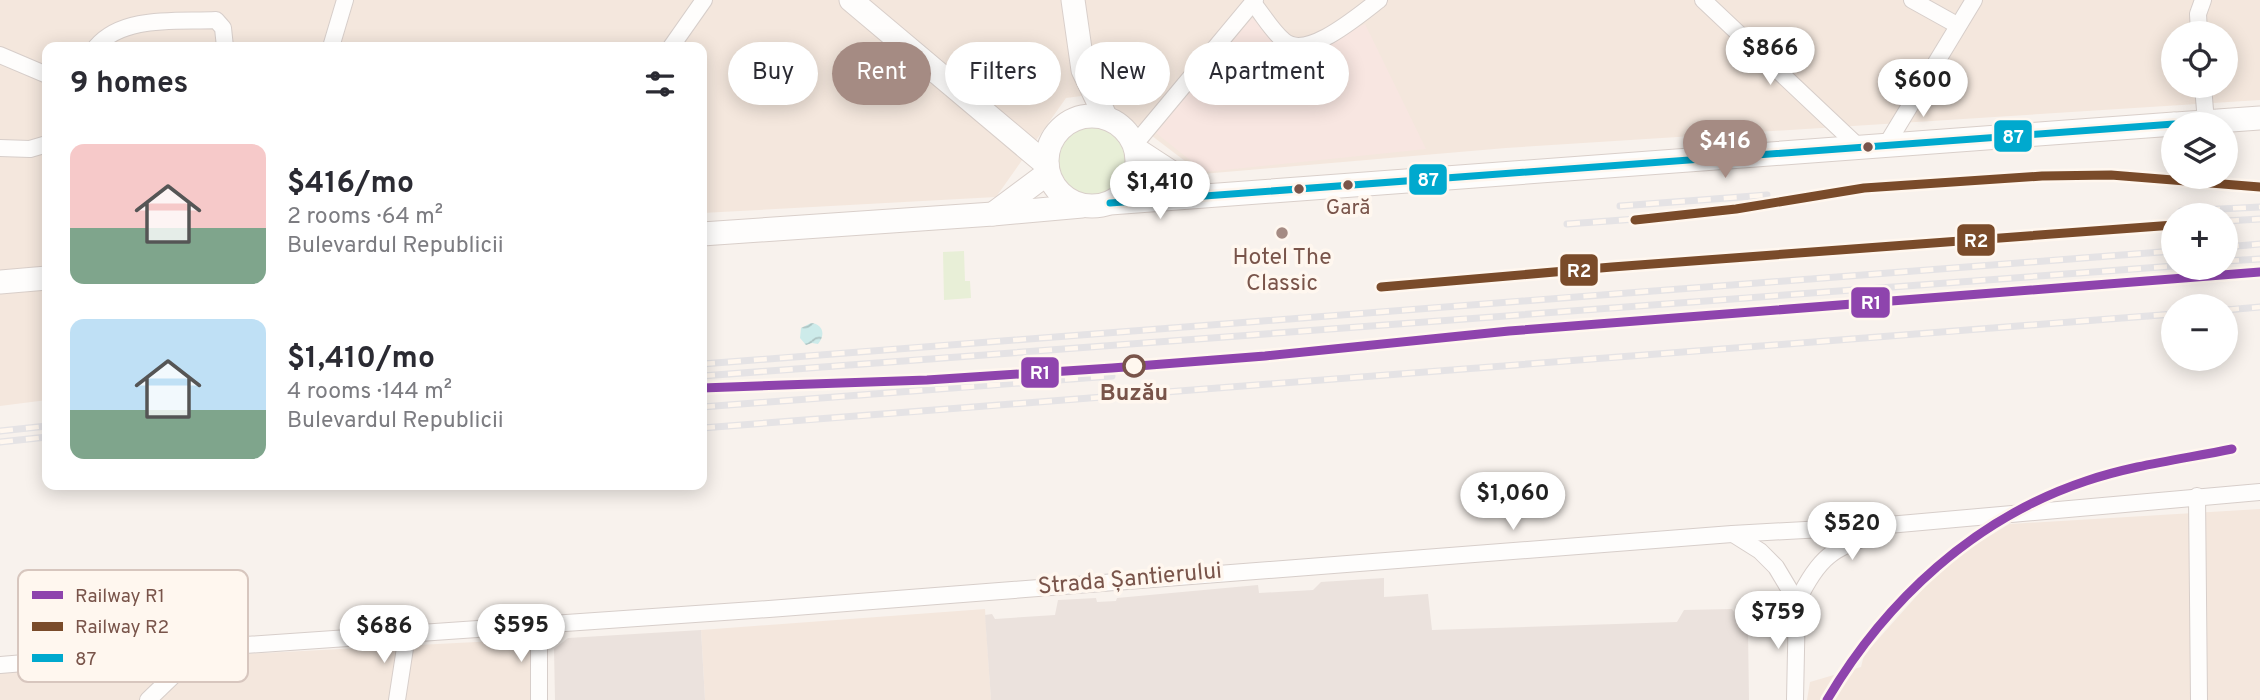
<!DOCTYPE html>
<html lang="en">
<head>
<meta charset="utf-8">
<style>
  :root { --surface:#fff; --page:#f7f7f7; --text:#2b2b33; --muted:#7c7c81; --accent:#a58b83 }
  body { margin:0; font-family:Overpass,sans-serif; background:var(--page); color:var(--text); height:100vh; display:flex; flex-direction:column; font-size:26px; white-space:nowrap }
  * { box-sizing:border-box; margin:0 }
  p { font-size:23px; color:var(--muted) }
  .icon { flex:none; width:38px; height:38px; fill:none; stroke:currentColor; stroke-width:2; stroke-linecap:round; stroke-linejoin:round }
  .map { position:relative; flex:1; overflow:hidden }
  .sheet { position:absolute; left:42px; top:42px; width:665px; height:448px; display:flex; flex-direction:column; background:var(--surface); border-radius:14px; box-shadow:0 4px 18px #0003 }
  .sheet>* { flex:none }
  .guide { position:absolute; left:728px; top:42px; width:665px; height:63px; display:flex; gap:14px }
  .tools { position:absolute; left:2161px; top:21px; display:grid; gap:14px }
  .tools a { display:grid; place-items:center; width:77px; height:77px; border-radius:50%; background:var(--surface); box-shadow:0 4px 18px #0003; font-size:35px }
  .price { position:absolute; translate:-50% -60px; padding:0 16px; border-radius:24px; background:#fff; color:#222; font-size:23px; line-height:46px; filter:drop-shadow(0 2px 4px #0008) }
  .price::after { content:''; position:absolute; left:50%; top:42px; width:21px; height:16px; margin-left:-10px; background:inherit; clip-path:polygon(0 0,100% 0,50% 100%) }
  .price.active { background:var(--accent); color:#fff }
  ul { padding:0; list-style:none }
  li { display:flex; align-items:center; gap:21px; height:175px; padding:0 28px }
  li span { display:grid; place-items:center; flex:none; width:196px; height:140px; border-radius:14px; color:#555 }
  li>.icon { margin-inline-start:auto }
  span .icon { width:84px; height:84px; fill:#fffc; stroke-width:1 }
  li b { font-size:30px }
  h2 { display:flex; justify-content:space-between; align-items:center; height:84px; padding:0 28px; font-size:30px }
  .tag { padding:0 24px; border-radius:32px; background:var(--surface); box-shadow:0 4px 18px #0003; font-size:24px; line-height:63px }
  .tag.active { background:var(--accent); color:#fff }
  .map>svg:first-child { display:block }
  .residential { fill:#f4e7dd; fill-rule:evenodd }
  .commercial { fill:#f8e6e1 }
  .industrial { fill:#ebe2dd }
  .green { fill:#e8efd7 }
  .water { fill:url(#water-waves) }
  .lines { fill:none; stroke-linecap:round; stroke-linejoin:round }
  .street-casing { stroke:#d7ceca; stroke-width:18 }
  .secondary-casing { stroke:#d9cfca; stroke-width:25 }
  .street { stroke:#fefdfc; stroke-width:16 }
  .secondary { stroke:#fefdfc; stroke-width:23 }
  .rail-casing { stroke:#e5e3e5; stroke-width:7 }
  .rail { stroke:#fff7ef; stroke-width:4.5; stroke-dasharray:13; stroke-linecap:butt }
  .bus-1-casing { stroke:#fff7ef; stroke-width:12 }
  .bus-1 { stroke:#00a9ce; stroke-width:7 }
  .rail-1-casing { stroke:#fff7ef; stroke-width:14 }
  .rail-2-casing { stroke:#fff7ef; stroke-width:14 }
  .rail-1 { stroke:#8e44ad; stroke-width:9 }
  .rail-2 { stroke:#7a4b2a; stroke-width:9 }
  .bus-dot { fill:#79544a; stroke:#fff7ef; stroke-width:2.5 }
  .poi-dot { fill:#a58b83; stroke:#fff7ef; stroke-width:2.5 }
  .stop-dot { fill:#fff7ef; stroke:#79544a; stroke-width:3.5 }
  .labels { text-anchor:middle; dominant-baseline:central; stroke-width:7; stroke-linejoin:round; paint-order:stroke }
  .bus-label { font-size:21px; fill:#79544a; stroke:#fff7ef }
  .poi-label { font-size:23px; fill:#79544a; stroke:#fff7ef }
  .stop-label { font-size:23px; font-weight:bold; fill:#79544a; stroke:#fff7ef }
  .street-label { font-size:23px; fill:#79544a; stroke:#fff7ef }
  .key { fill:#fff7ef; stroke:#d7c6be; stroke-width:2 }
  .key-label { font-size:19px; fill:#79544a }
  .line-badge { stroke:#fff7ef; stroke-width:2.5 }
  .badge-label { font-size:19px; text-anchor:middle; font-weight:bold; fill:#fff }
</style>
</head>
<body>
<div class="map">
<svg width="2260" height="700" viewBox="0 0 2260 700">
  <defs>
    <pattern id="water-waves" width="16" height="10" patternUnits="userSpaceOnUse" patternTransform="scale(1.75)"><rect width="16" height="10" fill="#cdebea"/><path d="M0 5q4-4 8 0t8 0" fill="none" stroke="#abc1c0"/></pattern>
  </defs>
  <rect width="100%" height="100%" fill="#f8f2ed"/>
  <g class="residential">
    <path d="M0 0H2260V100L1506 148 1202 174 1097 94 1066 98 996 197 702 213V47H47V400L0 406ZM2174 33H2226V86H2174Z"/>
    <polygon points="2260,509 2260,700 1807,700 1810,682 1861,667 1864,655 1946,563 2009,524"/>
    <polygon points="985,609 991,700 705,700 701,630"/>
    <polygon points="532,639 533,700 0,700 0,671 167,658"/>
  </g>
  <polygon class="commercial" points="1252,18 1294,58 1365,24 1426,149 1205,172 1156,133"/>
  <g class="industrial">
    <polygon points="1384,578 1384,597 1428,594 1432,630 1677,622 1684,610 1732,609 1748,631 1749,700 991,700 985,615 992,614 995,619 1055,615 1058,600 1096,598 1097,602 1116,601 1117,598 1258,585 1259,593 1313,590 1321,582"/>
    <polygon points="701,630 705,700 555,700 554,649 568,638"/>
  </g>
  <g class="green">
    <circle cx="1092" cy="161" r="35"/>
    <polygon points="964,251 965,281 970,281 971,298 944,300 943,252"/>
  </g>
  <path class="water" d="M811 323C823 324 826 335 818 344L812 343 806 345 800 338 801 328Z"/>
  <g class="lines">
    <g class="street-casing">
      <g id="street">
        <polyline points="1703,0 1861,149"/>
        <polyline points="1912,0 1957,25"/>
        <path d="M1253 3C1263 15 1272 31 1284 41 1307 61 1360 14 1379 0"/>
        <polyline points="2199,33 2198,14 2203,0"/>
        <path d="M96 47C123 15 177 22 216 20L223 28 225 47"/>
        <polyline points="331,47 345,0"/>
        <polyline points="671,47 704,0"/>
        <polyline points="0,55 47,75"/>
        <polyline points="2203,86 2206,122"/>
        <polyline points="1135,144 1255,0"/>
        <polyline points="1885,147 1974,0"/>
        <polyline points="0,148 30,149 47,144"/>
        <polyline points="2197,496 2199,700"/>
        <polyline points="1733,534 1760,551 1776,567 1797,602 1795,700"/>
        <path d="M1797 602C1822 550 1835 549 1886 530"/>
        <polyline points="539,627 539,700"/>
        <polyline points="0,665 202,648 769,609 1732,534 1877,526 2260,492"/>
        <polyline points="148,700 202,648"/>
        <polyline points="397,700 407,635"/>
      </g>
    </g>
    <g class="secondary-casing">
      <g id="secondary">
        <polyline points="851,0 1047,165"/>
        <polyline points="1073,0 1083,70 1106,118"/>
        <circle cx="1092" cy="161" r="45"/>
        <polyline points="2176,124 2260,118"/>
        <polyline points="1137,150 1206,195"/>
        <polyline points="1110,203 2174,124"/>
        <polyline points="993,214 1048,173"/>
        <polyline points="702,234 993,214 1082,206"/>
        <polyline points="0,282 47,278"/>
      </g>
    </g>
    <use href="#street" class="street"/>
    <use href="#secondary" class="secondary"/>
    <g class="rail-casing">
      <g id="rail">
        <polyline points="1620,206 1767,195"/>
        <polyline points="2181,211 2260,207"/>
        <polyline points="2226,221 2260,219"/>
        <polyline points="1567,224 1678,216 1864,188 2042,176 2111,175 2260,187"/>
        <polyline points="2226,247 2260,244"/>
        <polyline points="2226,261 2260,259"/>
        <polyline points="1381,287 1612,267 2174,225"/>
        <polyline points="2226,310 2260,307"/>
        <polyline points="702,364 2174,251"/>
        <polyline points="702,376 2174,266"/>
        <polyline points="702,407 1112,376"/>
        <polyline points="702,428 2174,314"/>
        <polyline points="0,431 47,426"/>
        <polyline points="0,442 47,437"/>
        <path d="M1827 700C1886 600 1975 518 2086 481 2133 465 2183 459 2232 449"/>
      </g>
    </g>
    <use href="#rail" class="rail"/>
    <g class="bus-1-casing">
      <polyline id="bus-1" points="1110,203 2174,124"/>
    </g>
    <use href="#bus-1" class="bus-1"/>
    <g class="rail-1-casing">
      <g id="rail-1">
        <polyline points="702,388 927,380 1112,368 1265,356 1509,331 2260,272"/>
        <path d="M1827 700C1886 600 1975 518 2086 481 2133 465 2183 459 2232 449"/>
      </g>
    </g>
    <g class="rail-2-casing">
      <g id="rail-2">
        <polyline points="1635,220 1736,209 1864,188 2042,176 2111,175 2260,187"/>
        <polyline points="1381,287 1612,267 2174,225"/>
      </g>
    </g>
    <use href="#rail-1" class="rail-1"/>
    <use href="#rail-2" class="rail-2"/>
  </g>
  <g class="bus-dot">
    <circle cx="1868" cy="147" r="6"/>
    <circle cx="1348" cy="185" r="6"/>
    <circle cx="1299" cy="189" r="6"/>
  </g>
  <circle class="poi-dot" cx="1282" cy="233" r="7"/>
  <circle class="stop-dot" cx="1134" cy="366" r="10"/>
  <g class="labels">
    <g class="bus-label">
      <text x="1348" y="208">Gară</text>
    </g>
    <g class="poi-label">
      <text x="1282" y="258">Hotel The<tspan x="1282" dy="26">Classic</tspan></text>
    </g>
    <g class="stop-label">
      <text x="1134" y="394">Buzău</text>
    </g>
    <g class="street-label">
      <text transform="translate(1130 580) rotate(-5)">Strada Șantierului</text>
    </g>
  </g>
  <rect x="18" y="570" width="230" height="112" rx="10" class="key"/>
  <rect x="32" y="591" width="31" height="8" fill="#8e44ad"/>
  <rect x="32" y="622" width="31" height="9" fill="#7a4b2a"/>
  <rect x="32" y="654" width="31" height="8" fill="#00a9ce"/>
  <g class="key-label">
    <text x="75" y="602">Railway R1</text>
    <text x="75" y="633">Railway R2</text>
    <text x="75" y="665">87</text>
  </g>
  <g class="line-badge">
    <rect x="1993" y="119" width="40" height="34" rx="7" fill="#00a9ce"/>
    <rect x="1408" y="163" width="40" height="33" rx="7" fill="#00a9ce"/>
    <rect x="1956" y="223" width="40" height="34" rx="7" fill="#7a4b2a"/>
    <rect x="1559" y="253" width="40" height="34" rx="7" fill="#7a4b2a"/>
    <rect x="1850" y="286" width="41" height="33" rx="7" fill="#8e44ad"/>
    <rect x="1020" y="356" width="40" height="33" rx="7" fill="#8e44ad"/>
  </g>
  <g class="badge-label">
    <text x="2013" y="143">87</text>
    <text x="1428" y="186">87</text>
    <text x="1976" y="247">R2</text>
    <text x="1579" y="277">R2</text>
    <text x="1871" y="309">R1</text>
    <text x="1040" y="379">R1</text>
  </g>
</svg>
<div class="tools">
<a><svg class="icon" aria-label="locate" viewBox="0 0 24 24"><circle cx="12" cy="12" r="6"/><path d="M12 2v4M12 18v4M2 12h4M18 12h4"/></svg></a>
<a><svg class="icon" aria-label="layers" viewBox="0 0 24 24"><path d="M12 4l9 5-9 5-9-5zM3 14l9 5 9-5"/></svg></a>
<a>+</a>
<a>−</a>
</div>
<b class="price" style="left:1770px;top:87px">$866</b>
<b class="price" style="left:1923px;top:119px">$600</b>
<b class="price active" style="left:1725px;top:180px">$416</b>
<b class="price" style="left:1160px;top:221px">$1,410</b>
<b class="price" style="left:1513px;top:532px">$1,060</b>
<b class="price" style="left:1852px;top:562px">$520</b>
<b class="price" style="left:1778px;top:651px">$759</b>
<b class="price" style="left:521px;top:664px">$595</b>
<b class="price" style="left:384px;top:665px">$686</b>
<div class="guide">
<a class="tag">Buy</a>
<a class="tag active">Rent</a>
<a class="tag">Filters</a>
<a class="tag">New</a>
<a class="tag">Apartment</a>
</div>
<section class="sheet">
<h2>9 homes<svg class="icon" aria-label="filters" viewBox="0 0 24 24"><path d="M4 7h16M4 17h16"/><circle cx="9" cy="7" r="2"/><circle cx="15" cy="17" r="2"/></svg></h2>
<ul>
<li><span style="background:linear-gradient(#f6c9c9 60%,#7fa58c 0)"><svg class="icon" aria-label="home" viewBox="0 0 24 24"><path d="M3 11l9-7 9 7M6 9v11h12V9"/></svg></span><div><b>$416/mo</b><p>2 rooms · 64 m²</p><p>Bulevardul Republicii</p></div></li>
<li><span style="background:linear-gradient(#bfe0f5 65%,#7fa58c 0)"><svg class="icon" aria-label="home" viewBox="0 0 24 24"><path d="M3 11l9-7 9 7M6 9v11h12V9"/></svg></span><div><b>$1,410/mo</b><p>4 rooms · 144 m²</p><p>Bulevardul Republicii</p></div></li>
</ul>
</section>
</div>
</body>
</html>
